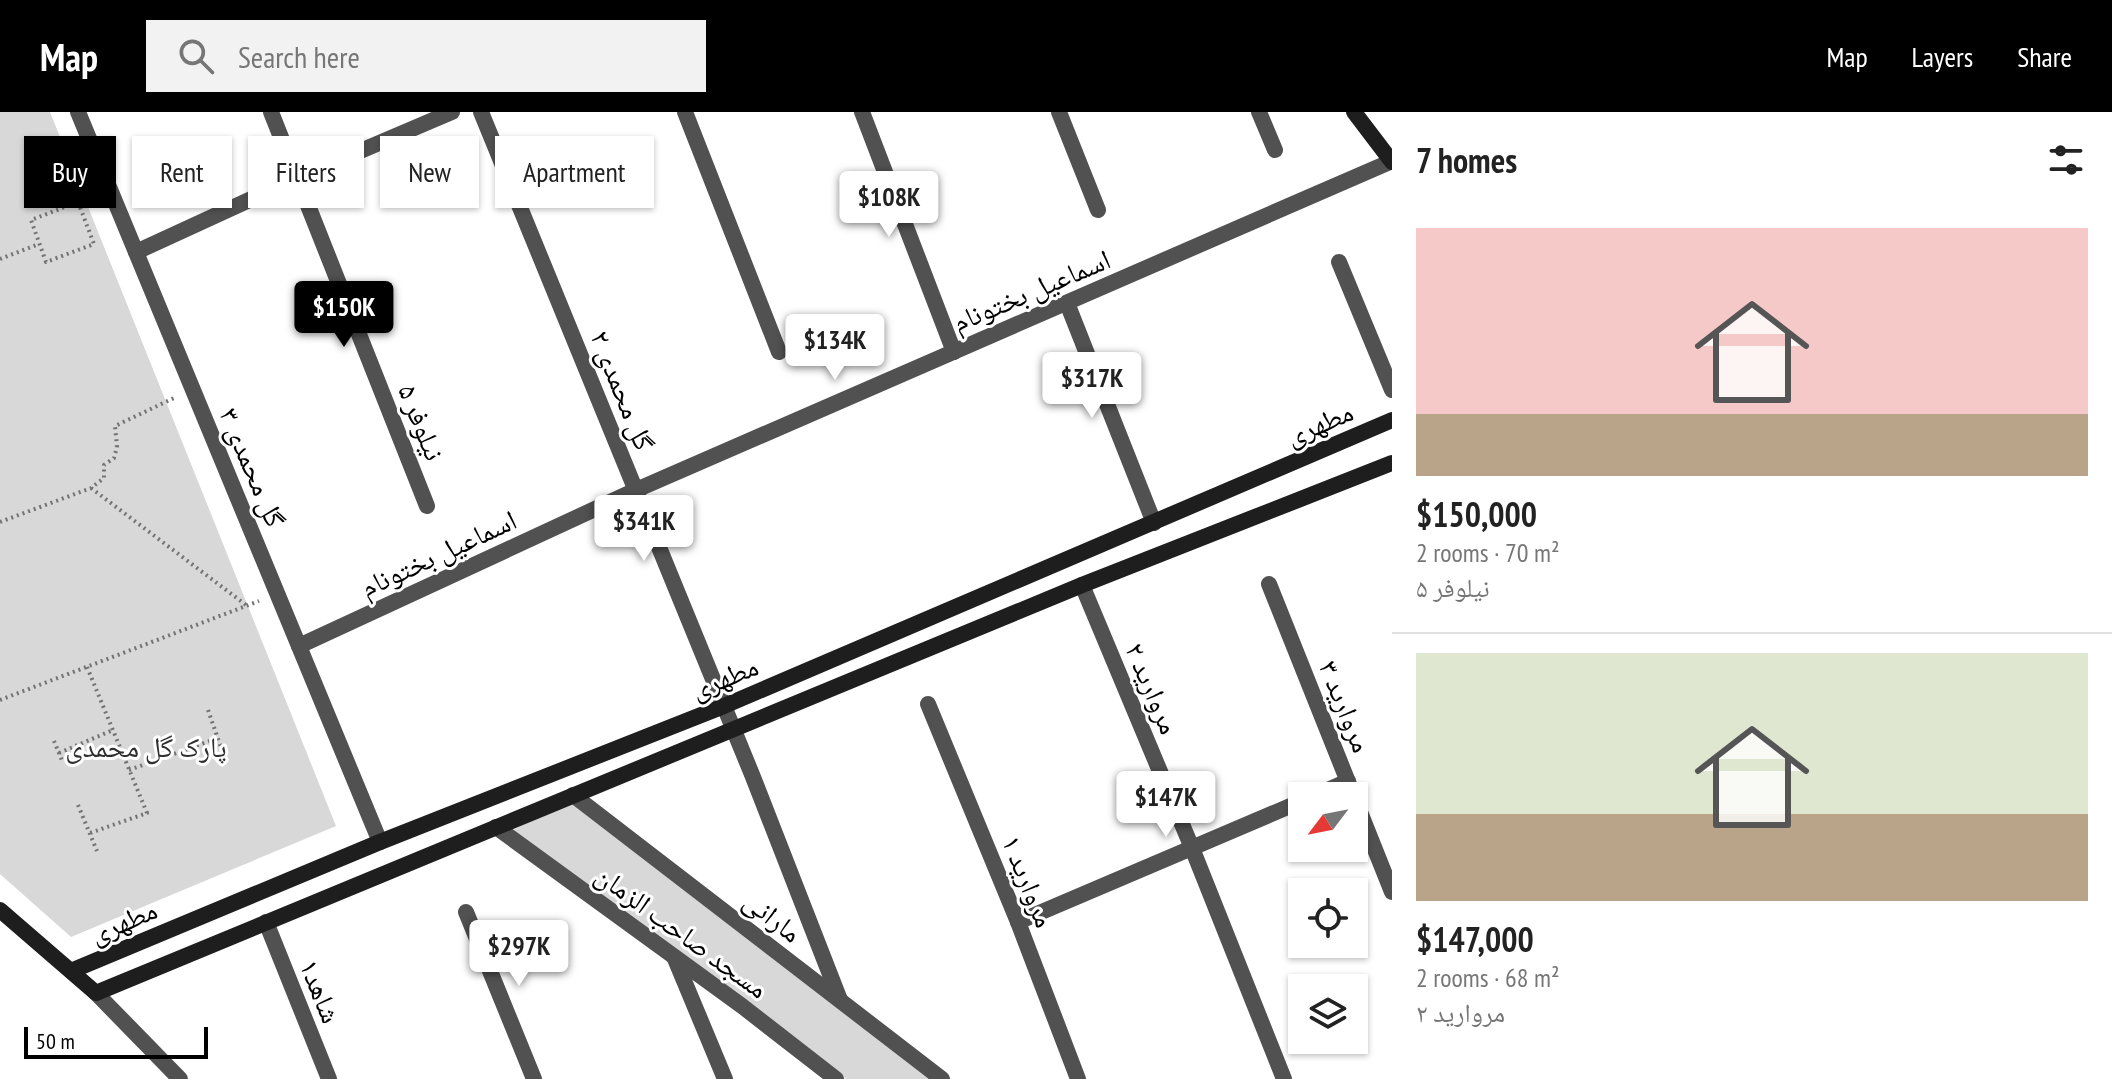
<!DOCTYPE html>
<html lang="en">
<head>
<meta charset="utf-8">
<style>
  :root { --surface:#fff; --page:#f2f2f2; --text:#222; --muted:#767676; --line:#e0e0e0; --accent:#000 }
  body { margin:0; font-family:"PT Sans Narrow","Noto Naskh Arabic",sans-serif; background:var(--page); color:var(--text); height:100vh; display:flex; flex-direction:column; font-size:30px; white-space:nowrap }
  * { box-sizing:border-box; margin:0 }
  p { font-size:26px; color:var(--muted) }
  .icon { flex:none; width:44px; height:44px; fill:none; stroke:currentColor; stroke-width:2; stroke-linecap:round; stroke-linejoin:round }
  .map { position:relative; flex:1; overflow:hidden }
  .sheet { display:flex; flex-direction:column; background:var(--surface); width:720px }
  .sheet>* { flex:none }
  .top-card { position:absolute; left:24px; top:24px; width:760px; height:72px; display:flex; gap:16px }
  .needle { width:52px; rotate:238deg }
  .controls { position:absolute; left:1288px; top:670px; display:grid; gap:16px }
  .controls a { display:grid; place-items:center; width:80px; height:80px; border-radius:0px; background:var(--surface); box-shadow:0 2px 6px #0004; font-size:40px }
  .scale { position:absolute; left:24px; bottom:20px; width:184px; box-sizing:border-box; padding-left:8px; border:4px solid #000; border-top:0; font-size:22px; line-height:28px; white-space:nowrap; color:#000; -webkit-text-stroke:6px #fff; paint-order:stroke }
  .price { position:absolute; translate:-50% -68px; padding:0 18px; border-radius:8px; background:#fff; color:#222; font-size:26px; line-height:52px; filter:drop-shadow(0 2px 4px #0008) }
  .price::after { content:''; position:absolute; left:50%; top:48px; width:24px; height:18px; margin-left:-12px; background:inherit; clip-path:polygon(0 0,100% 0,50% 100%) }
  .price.selected { background:var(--accent); color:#fff }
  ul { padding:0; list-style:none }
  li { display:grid; align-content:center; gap:16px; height:424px; padding:0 24px }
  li+li { border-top:2px solid var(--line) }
  li span { display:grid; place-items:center; height:248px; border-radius:0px; color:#555 }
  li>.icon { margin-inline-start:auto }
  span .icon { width:144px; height:144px; fill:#fffc; stroke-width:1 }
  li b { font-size:34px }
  h2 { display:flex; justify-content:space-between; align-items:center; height:96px; padding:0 24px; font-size:34px }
  .chip { padding:0 28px; border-radius:0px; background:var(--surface); box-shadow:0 2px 6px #0004; font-size:28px; line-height:72px }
  .chip.selected { background:var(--accent); color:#fff }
  header { display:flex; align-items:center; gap:48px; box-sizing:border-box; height:112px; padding:0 40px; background:var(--accent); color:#fff }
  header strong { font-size:38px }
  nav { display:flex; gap:44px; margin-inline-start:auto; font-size:28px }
  .search { width:560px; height:72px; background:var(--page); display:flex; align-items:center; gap:20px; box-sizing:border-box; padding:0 28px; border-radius:0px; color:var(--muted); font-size:30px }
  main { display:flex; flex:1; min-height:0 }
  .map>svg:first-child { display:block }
  .green { fill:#d8d8d8 }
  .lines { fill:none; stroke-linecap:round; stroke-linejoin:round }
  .path { stroke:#737373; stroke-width:4; stroke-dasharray:2 4; stroke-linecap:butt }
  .street { stroke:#515151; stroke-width:16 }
  .secondary { stroke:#1e1e1e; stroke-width:16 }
  .labels { text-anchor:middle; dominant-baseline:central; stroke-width:6; stroke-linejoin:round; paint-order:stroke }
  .street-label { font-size:28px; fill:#000; stroke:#fff }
  .park-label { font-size:28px; fill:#2f2f2f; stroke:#fff }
</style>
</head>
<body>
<header>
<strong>Map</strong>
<div class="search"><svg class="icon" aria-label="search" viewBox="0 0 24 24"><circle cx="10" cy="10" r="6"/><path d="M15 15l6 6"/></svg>Search here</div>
<nav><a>Map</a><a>Layers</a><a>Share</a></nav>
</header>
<main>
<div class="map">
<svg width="1392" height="967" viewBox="0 0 1392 967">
  <rect width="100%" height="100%" fill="#fff"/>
  <g class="green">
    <polygon points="0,0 50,0 336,714 71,825 0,762"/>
    <polygon points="574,689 930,967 846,967 513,718"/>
  </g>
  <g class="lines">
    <g class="path">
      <polygon points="78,90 94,132 46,150 31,108"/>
      <polyline points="0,147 39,132"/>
      <polyline points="91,376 246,493"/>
      <polyline points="0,410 91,376 104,366 104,353 114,346 117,335 115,314 174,286"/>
      <polyline points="87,555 147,701 90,721"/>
      <polyline points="0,588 259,489"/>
      <polyline points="208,598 225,647"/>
      <polyline points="54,629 63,651"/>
      <polyline points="59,641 113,618"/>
      <polyline points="129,658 218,626"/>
      <polyline points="78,693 97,739"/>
    </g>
    <g class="street">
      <polyline points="78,0 380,730"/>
      <polyline points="271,0 427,394"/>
      <polyline points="481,0 753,665 840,888"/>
      <polyline points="685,0 779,240"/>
      <polyline points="862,0 954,240"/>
      <polyline points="1059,0 1098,98"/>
      <polyline points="1259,0 1275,38"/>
      <polyline points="136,140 297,66 452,0"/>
      <polyline points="1339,150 1392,278"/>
      <polyline points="1067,191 1154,411"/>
      <polyline points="1269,472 1392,780"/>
      <polyline points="1082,473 1192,736 1284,967"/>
      <polyline points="299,534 636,378 1392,49"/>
      <polyline points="928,592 1018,810 1078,967"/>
      <polyline points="573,683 942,967"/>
      <polyline points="1314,684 1348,669"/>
      <polyline points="496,715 742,894 836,967"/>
      <polyline points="466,800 534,967"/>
      <polyline points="266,810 329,967"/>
      <polyline points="1018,810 1302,689"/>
      <polyline points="675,847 725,967"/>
      <polyline points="96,881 180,967"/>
    </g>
    <g class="secondary">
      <polyline points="1354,0 1392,50"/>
      <polyline points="0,798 96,881 1082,473 1392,351"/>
      <polyline points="71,859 380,730 724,594 1392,308"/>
    </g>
  </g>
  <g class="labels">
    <g class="street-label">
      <text transform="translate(1031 178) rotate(-23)">اسماعیل بختونام</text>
      <text transform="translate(623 278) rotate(68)">گل محمدی ۲</text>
      <text transform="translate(422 310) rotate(68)">نیلوفر ۵</text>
      <text transform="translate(1319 311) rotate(-23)">مطهری</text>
      <text transform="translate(253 355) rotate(67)">گل محمدی ۳</text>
      <text transform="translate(438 441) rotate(-25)">اسماعیل بختونام</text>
      <text transform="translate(724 565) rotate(-22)">مطهری</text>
      <text transform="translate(1153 576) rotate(67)">مروارید ۲</text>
      <text transform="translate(1346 594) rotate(68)">مروارید ۳</text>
      <text transform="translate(1029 769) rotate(68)">مروارید ۱</text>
      <text transform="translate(773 804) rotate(38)">مارانی</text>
      <text transform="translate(123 809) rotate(-23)">مطهری</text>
      <text transform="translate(682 819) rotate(36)">مسجد صاحب الزمان</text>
      <text transform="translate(321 879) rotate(68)">شاهد۱</text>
    </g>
    <g class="park-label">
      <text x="146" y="634">پارک گل محمدی</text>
    </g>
  </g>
</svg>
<div class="controls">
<a><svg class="needle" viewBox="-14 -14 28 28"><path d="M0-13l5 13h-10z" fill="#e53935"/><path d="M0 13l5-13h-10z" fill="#767676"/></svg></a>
<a><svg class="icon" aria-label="locate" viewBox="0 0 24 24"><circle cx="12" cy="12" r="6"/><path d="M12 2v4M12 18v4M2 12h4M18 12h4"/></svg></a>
<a><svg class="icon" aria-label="layers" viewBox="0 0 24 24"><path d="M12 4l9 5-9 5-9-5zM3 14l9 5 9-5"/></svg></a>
</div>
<div class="scale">50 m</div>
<b class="price" style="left:889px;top:127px">$108K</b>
<b class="price selected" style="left:344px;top:237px">$150K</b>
<b class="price" style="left:835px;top:270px">$134K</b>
<b class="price" style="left:1092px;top:308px">$317K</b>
<b class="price" style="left:644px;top:451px">$341K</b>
<b class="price" style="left:1166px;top:727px">$147K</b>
<b class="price" style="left:519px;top:876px">$297K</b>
<div class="top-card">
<a class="chip selected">Buy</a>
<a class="chip">Rent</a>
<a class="chip">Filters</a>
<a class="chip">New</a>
<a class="chip">Apartment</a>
</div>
</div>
<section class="sheet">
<h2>7 homes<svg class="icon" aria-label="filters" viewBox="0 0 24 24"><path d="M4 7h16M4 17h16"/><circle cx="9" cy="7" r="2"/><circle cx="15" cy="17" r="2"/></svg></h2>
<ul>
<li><span style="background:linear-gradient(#f6c9c9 75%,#b9a48a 0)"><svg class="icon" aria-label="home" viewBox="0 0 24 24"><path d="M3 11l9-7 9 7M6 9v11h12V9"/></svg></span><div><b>$150,000</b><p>2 rooms · 70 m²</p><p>نیلوفر ۵</p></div></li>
<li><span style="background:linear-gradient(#dfe7d0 65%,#b9a48a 0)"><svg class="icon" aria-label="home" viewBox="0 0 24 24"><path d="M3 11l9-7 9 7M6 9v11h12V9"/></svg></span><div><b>$147,000</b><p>2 rooms · 68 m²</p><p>مروارید ۲</p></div></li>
</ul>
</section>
</main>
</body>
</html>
